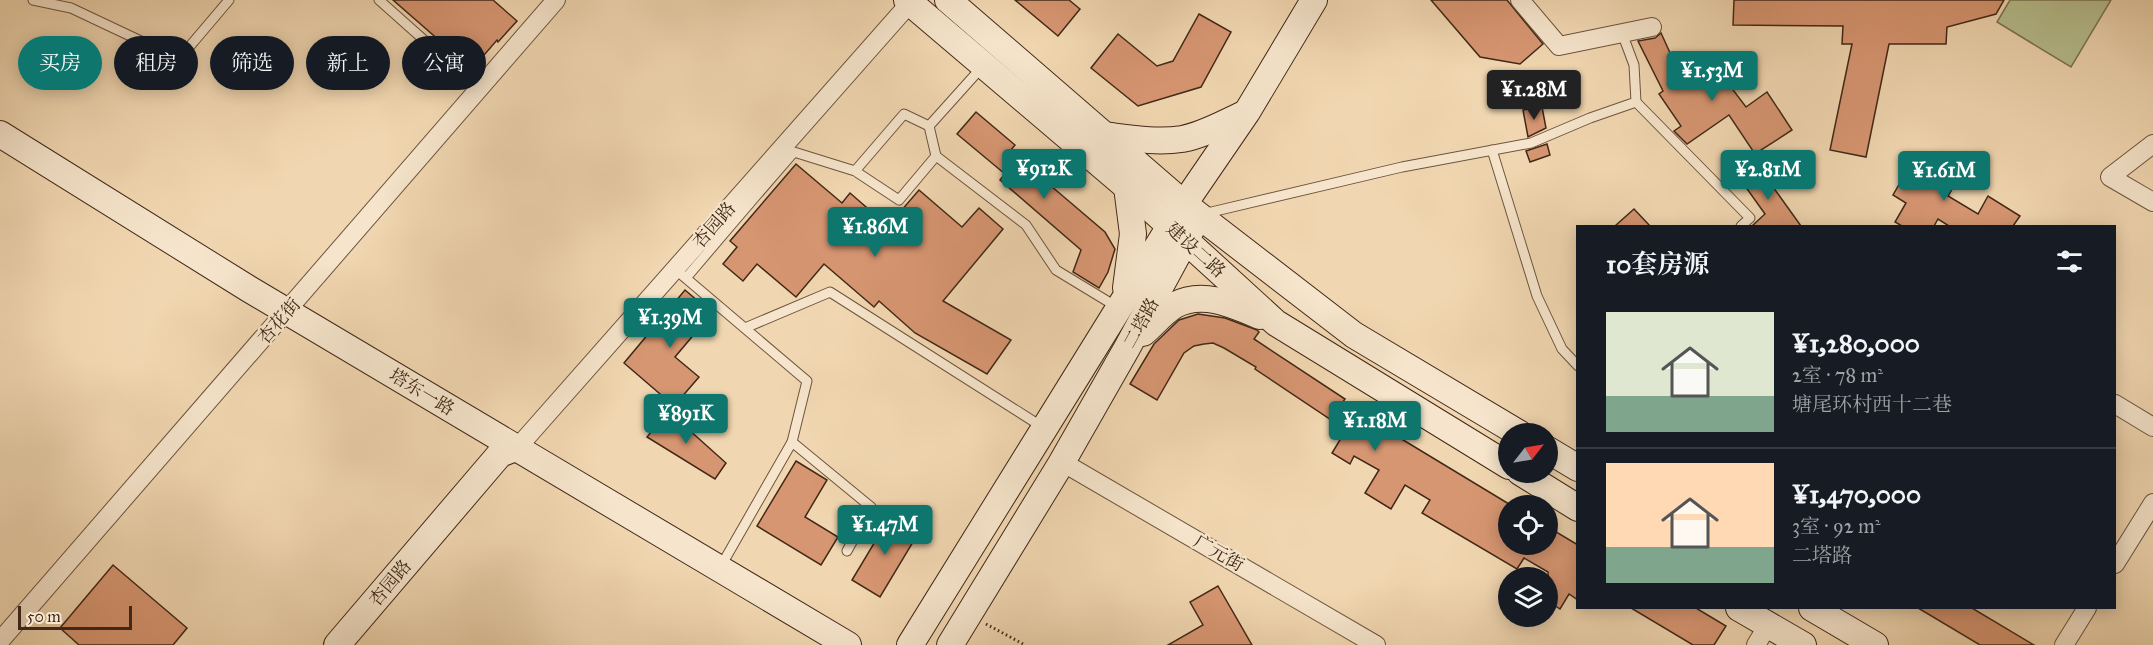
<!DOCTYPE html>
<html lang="zh">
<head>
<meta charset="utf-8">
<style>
  :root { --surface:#171b24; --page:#242831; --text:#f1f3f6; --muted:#9ea1a6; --line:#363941; --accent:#0f766e }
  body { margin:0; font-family:"IM FELL Great Primer","Noto Serif SC",serif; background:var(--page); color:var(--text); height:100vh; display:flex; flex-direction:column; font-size:22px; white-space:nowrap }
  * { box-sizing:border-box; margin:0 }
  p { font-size:20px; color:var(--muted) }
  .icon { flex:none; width:33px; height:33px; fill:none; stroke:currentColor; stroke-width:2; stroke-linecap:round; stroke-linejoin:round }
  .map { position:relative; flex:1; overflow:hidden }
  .details { position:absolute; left:1576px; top:225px; width:540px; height:384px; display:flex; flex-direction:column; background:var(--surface); border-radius:0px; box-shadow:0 3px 15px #0003 }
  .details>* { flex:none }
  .banner { position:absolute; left:18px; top:36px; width:570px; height:54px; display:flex; gap:12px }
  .needle { width:39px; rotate:59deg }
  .tools { position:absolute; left:1498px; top:423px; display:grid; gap:12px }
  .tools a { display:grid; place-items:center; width:60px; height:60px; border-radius:50%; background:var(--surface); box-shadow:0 3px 15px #0003; font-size:30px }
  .scale { position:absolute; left:18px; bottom:15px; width:114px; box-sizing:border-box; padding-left:6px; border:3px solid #412818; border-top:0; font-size:16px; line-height:21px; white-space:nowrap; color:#412818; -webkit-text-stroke:4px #f6e5cc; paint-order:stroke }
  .price { position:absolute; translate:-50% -51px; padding:0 14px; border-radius:6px; background:var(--accent); color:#fff; font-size:20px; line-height:39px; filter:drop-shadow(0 2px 3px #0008) }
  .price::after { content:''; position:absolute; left:50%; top:36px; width:18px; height:14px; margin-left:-9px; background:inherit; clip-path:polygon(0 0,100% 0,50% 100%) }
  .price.selected { background:#222; color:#fff }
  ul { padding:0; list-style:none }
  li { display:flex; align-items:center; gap:18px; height:150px; padding:0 30px }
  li+li { border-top:2px solid var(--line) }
  li span { display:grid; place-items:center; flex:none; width:168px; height:120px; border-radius:0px; color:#555 }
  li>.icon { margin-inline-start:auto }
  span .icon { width:72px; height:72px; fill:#fffc; stroke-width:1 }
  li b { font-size:26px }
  h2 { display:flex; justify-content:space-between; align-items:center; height:72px; padding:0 30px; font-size:26px }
  .tag { padding:0 21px; border-radius:27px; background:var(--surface); box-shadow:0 3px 15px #0003; font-size:21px; line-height:54px }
  .tag.selected { background:var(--accent); color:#fff }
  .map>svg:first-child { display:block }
  .green { fill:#b7bf8e; stroke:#7c7453; stroke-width:1.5 }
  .building { fill:#d79672; stroke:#412818; stroke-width:1.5 }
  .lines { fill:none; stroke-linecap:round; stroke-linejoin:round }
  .lane-casing { stroke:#6d543e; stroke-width:11 }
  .street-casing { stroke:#6d543e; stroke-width:20 }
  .secondary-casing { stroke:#412818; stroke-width:28 }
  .path { stroke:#412818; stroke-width:3; stroke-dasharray:1.5 3; stroke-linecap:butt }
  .lane { stroke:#f6e5cc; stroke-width:9 }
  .street { stroke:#f6e5cc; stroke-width:18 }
  .secondary { stroke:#f6e5cc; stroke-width:26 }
  .labels { text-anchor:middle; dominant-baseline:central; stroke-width:4.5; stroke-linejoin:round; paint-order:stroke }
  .street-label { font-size:18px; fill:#412818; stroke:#f6e5cc }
</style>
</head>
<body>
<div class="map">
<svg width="2153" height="645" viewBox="0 0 2153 645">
  <rect width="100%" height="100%" fill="#f1d7b1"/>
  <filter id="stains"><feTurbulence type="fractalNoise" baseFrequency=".00333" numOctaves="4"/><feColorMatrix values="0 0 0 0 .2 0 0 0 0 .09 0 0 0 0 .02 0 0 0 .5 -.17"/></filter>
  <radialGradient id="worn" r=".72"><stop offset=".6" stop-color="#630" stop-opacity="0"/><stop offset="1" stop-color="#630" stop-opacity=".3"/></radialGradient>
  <polygon class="green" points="2010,0 2111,0 2071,67 1997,22"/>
  <g class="building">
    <polygon points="393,0 493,0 517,21 498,42 497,40 472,69"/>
    <polygon points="1015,0 1069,0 1080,9 1058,36"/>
    <polygon points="1431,0 1507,0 1543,44 1520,64 1480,57"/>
    <polygon points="1734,0 2004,0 1996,14 1947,27 1946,44 1889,44 1866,157 1830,150 1852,44 1842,44 1843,26 1733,25"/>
    <polygon points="1199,14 1231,32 1201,87 1138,106 1091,68 1118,34 1157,66 1173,61"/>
    <polygon points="1661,33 1682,79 1693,72 1700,84 1718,70 1746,107 1767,92 1792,130 1755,154 1729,115 1687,144 1674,131 1681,126 1659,94 1663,91 1638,41 1655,38"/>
    <polygon points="1542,107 1546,128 1528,137 1523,110"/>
    <polygon points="976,112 1015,145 1010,151 1105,232 1115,249 1108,272 1099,288 1073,272 1081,250 1000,180 1005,174 957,134"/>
    <polygon points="1547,144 1550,155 1530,162 1526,151"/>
    <polygon points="1928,157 1959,177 1948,196 1978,214 1988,196 2020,216 2013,226 1949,226 1938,219 1934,226 1902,226 1895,222 1906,203 1893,195 1908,169 1918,175"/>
    <polygon points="796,164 842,203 850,193 888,226 919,190 962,227 979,208 1003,229 943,301 1011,340 987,374 915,333 879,301 874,307 824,264 796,297 757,264 743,281 723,264 737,247 730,241"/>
    <polygon points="1758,166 1801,226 1752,226 1765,214 1740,179"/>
    <polygon points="1634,209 1650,226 1615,226"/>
    <polygon points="685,290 712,313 675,357 699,377 674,406 624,363"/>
    <polygon points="1198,314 1225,318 1257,330 1259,332 1254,339 1345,399 1342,403 1509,504 1509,544 1548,544 1548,527 1578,545 1578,600 1569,594 1560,609 1548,601 1548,572 1524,558 1517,569 1422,513 1430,500 1405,485 1391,509 1365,493 1379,470 1354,456 1350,464 1332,453 1346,430 1255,369 1256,367 1224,348 1213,343 1204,344 1194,346 1184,353 1157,400 1130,384 1154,344 1179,320"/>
    <polygon points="668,411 726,463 715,479 647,437"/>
    <polygon points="796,461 827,480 805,517 838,537 821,565 757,526"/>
    <polygon points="891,515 919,532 880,597 852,580"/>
    <polygon points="113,565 187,628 173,645 79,645 60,628"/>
    <polygon points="1218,586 1252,645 1168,645 1203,625 1190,602"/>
    <polygon points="1631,608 1696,608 1726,626 1714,645 1693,645"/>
    <polygon points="1918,608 1972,608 2034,645 1980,645"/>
  </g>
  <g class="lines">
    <g class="lane-casing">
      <g id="lane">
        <polyline points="33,0 71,8 179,59 229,0"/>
        <polyline points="379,0 479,89"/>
        <polyline points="1636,102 1750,218 1741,226"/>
        <polyline points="929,126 982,67"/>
        <polyline points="1492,150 1537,296 1562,349 1578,366"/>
        <polyline points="936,156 1026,225 1056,270 1117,307"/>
        <polyline points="740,196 749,204 794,152 855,171 899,200 936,156 929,126 904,114 855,171"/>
        <polyline points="1203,214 1402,167 1531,143 1590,118 1636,102 1634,65 1622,33"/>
        <polyline points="675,269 807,381 792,442 721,566"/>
        <polyline points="686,278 749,204"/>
        <polyline points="745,328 830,292 1044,428"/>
        <polyline points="792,442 871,507 847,551"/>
      </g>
    </g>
    <g class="street-casing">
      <g id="street">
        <polyline points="1520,0 1559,46 1652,27"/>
        <polyline points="2153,144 2110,177 2153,202"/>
        <polyline points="2115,404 2153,427"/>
        <polyline points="518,447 910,3"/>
        <polyline points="1062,462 1376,645"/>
        <polyline points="2115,564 2153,503"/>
        <polyline points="0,641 556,0"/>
        <polyline points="1756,645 1768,625"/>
        <polyline points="2064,645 2087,608"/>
      </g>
    </g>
    <g class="secondary-casing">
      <g id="secondary">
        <polyline points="907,0 1127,187 1276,323 1509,466"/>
        <polyline points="948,0 1184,204 1354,335 1520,434"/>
        <polyline points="0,134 249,289 848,645"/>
        <path d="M1102 135C1128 138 1156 143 1182 139 1204 135 1224 123 1244 114"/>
        <polyline points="1126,288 1133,234 1127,187"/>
        <path d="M1143 333C1153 325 1163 312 1175 305 1203 290 1234 305 1260 316"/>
        <polyline points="1548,450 1578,468"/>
        <polyline points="1520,472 1578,508"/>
        <polyline points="1739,608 1803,645"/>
        <polyline points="1812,608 1875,645"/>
        <polyline points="337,645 500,454 518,447"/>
        <polyline points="910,645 1124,300 1184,204 1247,112 1314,0"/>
        <polyline points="950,645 1062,462 1127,348 1192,228"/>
      </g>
    </g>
    <polyline class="path" points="986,624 1025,645"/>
    <use href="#lane" class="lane"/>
    <use href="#street" class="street"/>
    <use href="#secondary" class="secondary"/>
  </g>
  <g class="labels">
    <g class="street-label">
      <text transform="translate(714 225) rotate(-49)">杏园路</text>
      <text transform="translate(1196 250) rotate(42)">建设二路</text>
      <text transform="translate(279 321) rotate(-49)">杏花街</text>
      <text transform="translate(1141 323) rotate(-61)">二塔路</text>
      <text transform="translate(422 392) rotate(31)">塔东一路</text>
      <text transform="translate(1219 553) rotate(30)">广元街</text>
      <text transform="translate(390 583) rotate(-50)">杏园路</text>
    </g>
  </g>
  <rect width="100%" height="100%" filter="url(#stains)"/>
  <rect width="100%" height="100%" fill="url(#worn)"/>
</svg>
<div class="tools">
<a><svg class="needle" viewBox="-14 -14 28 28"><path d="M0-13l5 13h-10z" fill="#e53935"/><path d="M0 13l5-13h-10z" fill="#9ea1a6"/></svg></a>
<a><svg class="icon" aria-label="locate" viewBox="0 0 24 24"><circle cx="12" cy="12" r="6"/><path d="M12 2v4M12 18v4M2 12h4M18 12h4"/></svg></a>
<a><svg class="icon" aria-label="layers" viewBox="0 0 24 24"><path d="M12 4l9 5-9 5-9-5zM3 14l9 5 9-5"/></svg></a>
</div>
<div class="scale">50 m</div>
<b class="price" style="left:1712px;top:102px">¥1.53M</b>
<b class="price selected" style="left:1534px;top:121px">¥1.28M</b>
<b class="price" style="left:1044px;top:200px">¥912K</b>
<b class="price" style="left:1768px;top:201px">¥2.81M</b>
<b class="price" style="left:1944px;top:202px">¥1.61M</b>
<b class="price" style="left:875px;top:258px">¥1.86M</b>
<b class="price" style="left:670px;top:349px">¥1.39M</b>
<b class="price" style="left:686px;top:445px">¥891K</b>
<b class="price" style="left:1375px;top:452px">¥1.18M</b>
<b class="price" style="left:885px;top:556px">¥1.47M</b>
<div class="banner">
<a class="tag selected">买房</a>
<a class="tag">租房</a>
<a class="tag">筛选</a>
<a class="tag">新上</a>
<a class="tag">公寓</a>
</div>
<section class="details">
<h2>10套房源<svg class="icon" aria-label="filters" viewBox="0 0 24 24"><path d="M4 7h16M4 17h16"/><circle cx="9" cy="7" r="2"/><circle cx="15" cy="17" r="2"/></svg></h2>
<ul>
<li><span style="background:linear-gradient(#dfe7d0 70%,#7fa58c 0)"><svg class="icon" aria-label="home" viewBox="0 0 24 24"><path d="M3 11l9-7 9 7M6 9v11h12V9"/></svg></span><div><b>¥1,280,000</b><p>2室 · 78 m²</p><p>塘尾环村西十二巷</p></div></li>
<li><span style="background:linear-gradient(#ffd9b3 70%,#7fa58c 0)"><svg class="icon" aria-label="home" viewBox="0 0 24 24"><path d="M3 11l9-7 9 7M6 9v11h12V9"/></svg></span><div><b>¥1,470,000</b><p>3室 · 92 m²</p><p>二塔路</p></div></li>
</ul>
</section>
</div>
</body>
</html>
